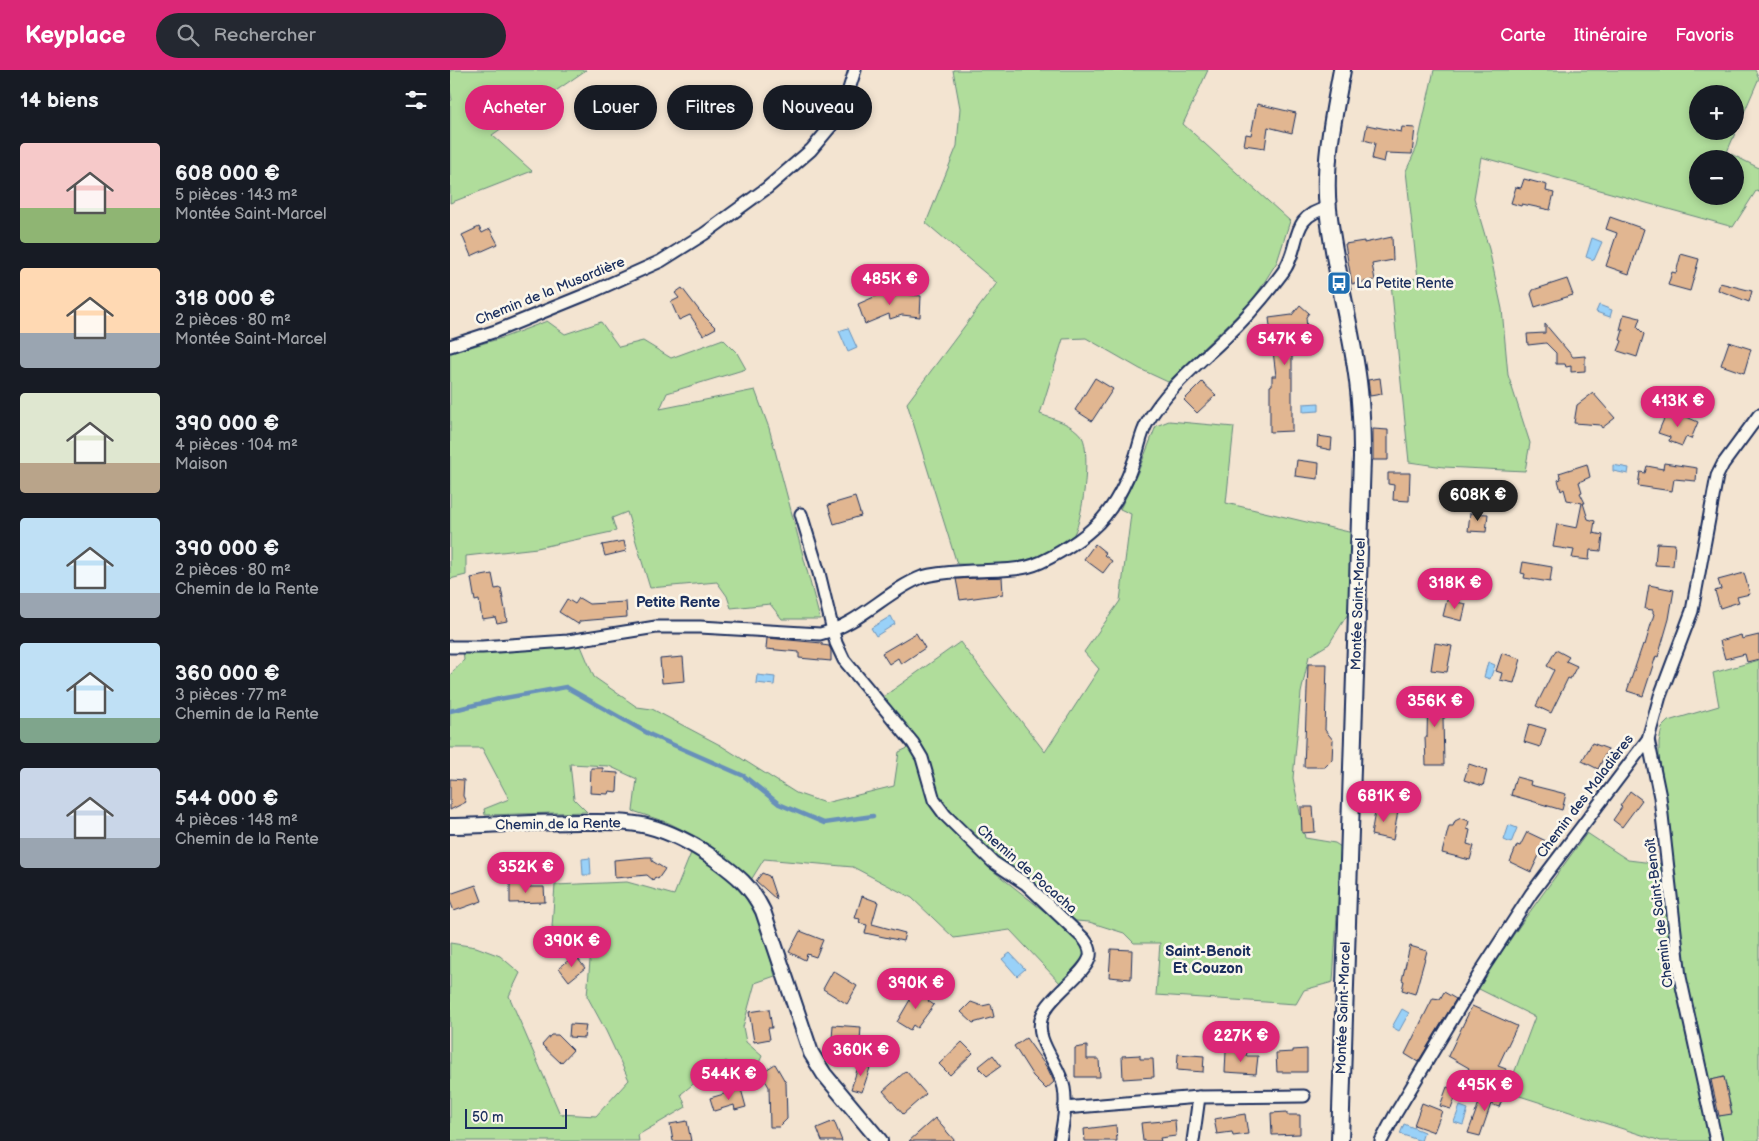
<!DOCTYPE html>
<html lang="fr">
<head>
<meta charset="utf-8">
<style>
  :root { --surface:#171b24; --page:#242831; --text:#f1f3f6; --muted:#9ea1a6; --accent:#db2777 }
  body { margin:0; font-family:"Balsamiq Sans",sans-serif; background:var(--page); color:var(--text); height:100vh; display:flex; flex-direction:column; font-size:19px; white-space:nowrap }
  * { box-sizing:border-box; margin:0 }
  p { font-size:16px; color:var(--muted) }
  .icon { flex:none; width:28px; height:28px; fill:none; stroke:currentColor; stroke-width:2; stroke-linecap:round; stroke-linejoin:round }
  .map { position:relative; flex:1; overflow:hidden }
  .sheet { display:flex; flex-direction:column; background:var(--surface); width:450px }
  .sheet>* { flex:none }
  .guide { position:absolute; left:15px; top:15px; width:475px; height:45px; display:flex; gap:10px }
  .controls { position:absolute; left:1239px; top:15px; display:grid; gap:10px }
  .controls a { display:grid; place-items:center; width:55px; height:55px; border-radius:50%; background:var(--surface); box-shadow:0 2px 8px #0003; font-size:25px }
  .scale { position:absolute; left:15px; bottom:12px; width:102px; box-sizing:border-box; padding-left:5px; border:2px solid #1b2f5e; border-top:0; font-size:14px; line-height:18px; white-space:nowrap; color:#1b2f5e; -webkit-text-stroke:4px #fbf7ec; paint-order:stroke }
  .price { position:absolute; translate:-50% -42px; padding:0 11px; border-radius:18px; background:var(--accent); color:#fff; font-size:16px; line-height:32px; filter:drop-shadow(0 1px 2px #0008) }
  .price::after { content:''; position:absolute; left:50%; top:30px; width:15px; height:11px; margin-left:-8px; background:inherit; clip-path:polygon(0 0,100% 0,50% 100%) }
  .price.active { background:#222; color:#fff }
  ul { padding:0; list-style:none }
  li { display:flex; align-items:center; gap:15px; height:125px; padding:0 20px }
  li span { display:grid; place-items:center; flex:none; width:140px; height:100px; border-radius:5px; color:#555 }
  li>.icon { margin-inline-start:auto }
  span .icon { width:60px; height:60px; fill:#fffc; stroke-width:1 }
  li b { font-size:21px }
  h2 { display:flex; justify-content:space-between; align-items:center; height:60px; padding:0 20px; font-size:21px }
  .tag { padding:0 18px; border-radius:22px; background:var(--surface); box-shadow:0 2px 8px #0003; font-size:18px; line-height:45px }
  .tag.active { background:var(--accent); color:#fff }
  header { display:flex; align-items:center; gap:30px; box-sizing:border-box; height:70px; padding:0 25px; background:var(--accent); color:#fff }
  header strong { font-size:24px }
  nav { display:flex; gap:28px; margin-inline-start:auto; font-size:18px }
  .search { width:350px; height:45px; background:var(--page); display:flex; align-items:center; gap:12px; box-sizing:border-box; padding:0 18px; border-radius:28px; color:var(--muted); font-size:19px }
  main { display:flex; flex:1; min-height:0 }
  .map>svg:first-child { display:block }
  .green { fill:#b0dd9b; stroke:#66867c; fill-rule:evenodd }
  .water { fill:#99d1f8; stroke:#6790ba }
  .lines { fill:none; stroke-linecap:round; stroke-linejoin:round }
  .stream { stroke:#6790ba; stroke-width:4.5 }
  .building { fill:#e1b691; stroke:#1b2f5e }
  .minor-casing { stroke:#1b2f5e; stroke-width:15 }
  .tertiary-casing { stroke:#1b2f5e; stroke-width:18 }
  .secondary-casing { stroke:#1b2f5e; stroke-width:20 }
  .minor { stroke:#fbf7ec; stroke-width:11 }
  .tertiary { stroke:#fbf7ec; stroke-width:14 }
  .secondary { stroke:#fbf7ec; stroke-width:16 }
  .labels { text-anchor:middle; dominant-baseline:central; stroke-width:5; stroke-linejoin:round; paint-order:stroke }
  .poi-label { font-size:14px; fill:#1b2f5e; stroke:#fbf7ec; text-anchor:start }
  .street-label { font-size:14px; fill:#1b2f5e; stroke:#fbf7ec }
  .neighbourhood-label { font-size:15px; font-weight:bold; fill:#1b2f5e; stroke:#fbf7ec }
</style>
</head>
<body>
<header>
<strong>Keyplace</strong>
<div class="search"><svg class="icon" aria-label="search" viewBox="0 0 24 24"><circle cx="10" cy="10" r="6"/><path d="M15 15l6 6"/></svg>Rechercher</div>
<nav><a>Carte</a><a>Itinéraire</a><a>Favoris</a></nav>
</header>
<main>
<section class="sheet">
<h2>14 biens<svg class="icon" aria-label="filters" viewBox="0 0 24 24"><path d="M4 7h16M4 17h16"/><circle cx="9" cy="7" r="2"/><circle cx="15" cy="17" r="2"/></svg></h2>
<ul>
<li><span style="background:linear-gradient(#f6c9c9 65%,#8fb573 0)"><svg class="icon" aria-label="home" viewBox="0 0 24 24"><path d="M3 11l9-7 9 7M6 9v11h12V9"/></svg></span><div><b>608 000 €</b><p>5 pièces · 143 m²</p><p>Montée Saint-Marcel</p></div></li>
<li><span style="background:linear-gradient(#ffd9b3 65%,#9aa5b1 0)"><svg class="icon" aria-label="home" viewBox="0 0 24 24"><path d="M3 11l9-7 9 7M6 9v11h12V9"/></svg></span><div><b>318 000 €</b><p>2 pièces · 80 m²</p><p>Montée Saint-Marcel</p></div></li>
<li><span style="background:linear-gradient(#dfe7d0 70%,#b9a48a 0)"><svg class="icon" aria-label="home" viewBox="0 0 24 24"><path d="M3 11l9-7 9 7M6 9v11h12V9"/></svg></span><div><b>390 000 €</b><p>4 pièces · 104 m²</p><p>Maison</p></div></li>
<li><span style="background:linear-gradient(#bfe0f5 75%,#9aa5b1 0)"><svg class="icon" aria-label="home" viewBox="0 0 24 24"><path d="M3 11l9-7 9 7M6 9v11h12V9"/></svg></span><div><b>390 000 €</b><p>2 pièces · 80 m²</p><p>Chemin de la Rente</p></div></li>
<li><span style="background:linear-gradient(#bfe0f5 75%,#7fa58c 0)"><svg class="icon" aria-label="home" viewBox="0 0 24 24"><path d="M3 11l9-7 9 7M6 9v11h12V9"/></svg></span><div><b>360 000 €</b><p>3 pièces · 77 m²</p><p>Chemin de la Rente</p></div></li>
<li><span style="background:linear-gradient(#c9d6e8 70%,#9aa5b1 0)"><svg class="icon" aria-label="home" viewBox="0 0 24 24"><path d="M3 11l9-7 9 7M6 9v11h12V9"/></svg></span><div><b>544 000 €</b><p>4 pièces · 148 m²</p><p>Chemin de la Rente</p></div></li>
</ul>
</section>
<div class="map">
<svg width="1309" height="1071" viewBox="0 0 1309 1071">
  <rect width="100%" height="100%" fill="#f3e4d1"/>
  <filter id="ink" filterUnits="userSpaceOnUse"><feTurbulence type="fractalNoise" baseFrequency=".02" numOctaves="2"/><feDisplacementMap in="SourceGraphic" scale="10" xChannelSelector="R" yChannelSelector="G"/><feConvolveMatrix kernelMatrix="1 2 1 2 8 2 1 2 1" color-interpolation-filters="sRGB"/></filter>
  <g filter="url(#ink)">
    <g class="green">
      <polygon points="0,0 136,0 42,65 82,101 0,133 0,31 2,30 0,20"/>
      <path d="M503 0H758L733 54 840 151 827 192 803 230 718 312 690 299 636 268 613 269 590 344C605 350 622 353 632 367 641 380 633 455 622 467 619 471 611 474 606 477 573 497 544 495 507 494L457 333 547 213 476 153 507 76 510 38Z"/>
      <path d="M984 0H1305L1309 8 1277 82 1309 98V122L1306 121 1283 157 1031 87 1024 128 1039 179 1052 239 1058 305 1080 373 1075 401 994 397 959 392 941 213 968 208 956 101 967 77ZM1248 24H1285V61H1248ZM1248 89H1285V126H1248Z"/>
      <polygon points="97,251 115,264 151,252 169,277 193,271 221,288 273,269 287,283 296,299 217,323 210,339 305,320 319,358 370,549 332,549 320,534 281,538 277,526 267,512 200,518 177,442 162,448 166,461 87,478 16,486 16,505 0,509 0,283 55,267"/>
      <polygon points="719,351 784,357 776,433 903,463 899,542 879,574 859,586 851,623 843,708 855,768 885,773 891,777 883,912 854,920 846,934 706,925 710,873 684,873 674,863 639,852 626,851 578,810 535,780 502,745 491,729 482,710 479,688 468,670 433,627 510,572 595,682 649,599 634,582 670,531 681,444 670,439 688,402 706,356"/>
      <polygon points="131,576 144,607 187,637 202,639 270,675 346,723 375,733 444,716 449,682 460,677 469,693 473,711 479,728 487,742 542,800 618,860 630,874 634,884 632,892 611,914 560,860 504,868 462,828 403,797 314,789 301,810 249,768 219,753 183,741 187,709 159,696 120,694 124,729 137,742 35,745 34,739 59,729 32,678 0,678 0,605 14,590 13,581 92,579"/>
      <polygon points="1309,590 1309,1071 1271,1071 1268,1053 1269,1046 1282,1043 1274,1007 1261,1010 1255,1003 1246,968 1230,876 1217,737 1209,686 1209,672 1212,657 1218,651 1269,636 1263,603"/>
      <polygon points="1137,763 1178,790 1211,794 1222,881 1259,1071 1211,1071 1057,1022 1085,947 1027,918 1071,854"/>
      <path d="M241 783C261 796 289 810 301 832 314 853 318 882 325 906L305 913 293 957 296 972 312 986 302 1009 276 991 263 998 231 1024 236 1037 188 1065 189 1071H0V873L26 877 50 886 70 903 59 926 110 1044 146 1046 179 1010 156 961 137 926 141 879 102 857 105 815 177 812 224 825Z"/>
    </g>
    <g class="water">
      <polygon points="1142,168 1152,172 1144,190 1136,187"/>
      <polygon points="1149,235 1162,240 1160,247 1146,242"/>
      <polygon points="398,258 407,278 398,282 389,261"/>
      <polygon points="869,333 869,341 853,342 853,334"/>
      <polygon points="1163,395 1179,398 1178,404 1163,401"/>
      <polygon points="441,546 445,554 426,566 421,558"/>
      <polygon points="1038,592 1045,595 1040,609 1034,607"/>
      <polygon points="307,605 325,607 324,615 306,613"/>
      <polygon points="1059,755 1067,758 1061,773 1054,770"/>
      <polygon points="140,788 141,805 133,805 132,789"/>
      <polygon points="560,883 575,899 567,906 552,889"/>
      <polygon points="952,939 959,943 949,961 942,957"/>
      <polygon points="1010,1036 1018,1039 1013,1055 1004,1052"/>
      <polygon points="954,1054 974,1062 971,1071 950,1064"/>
    </g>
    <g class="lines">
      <polyline class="stream" points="0,641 49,629 116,617 201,665 294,706 329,734 374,753 423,746"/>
    </g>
    <g class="building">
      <polygon points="807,34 846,43 842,63 818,57 815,78 794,75 796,64 801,65"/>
      <polygon points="917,55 951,62 952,57 965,58 962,84 936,83 934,92 922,89 925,73 914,70"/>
      <polygon points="1074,109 1097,115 1096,121 1104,123 1100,140 1072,134 1071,136 1061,133 1066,117 1071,118"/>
      <polygon points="1160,147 1194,159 1179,204 1156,196 1167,163 1156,159"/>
      <polygon points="29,157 32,163 40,159 48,174 21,186 12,165"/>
      <polygon points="942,167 943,190 922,194 925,210 902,214 895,174 914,171 914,173"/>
      <polygon points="1231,184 1249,189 1240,221 1218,215 1222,202 1226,203"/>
      <polygon points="1117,209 1123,225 1085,237 1081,224 1083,220"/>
      <polygon points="1270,213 1302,221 1299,232 1268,220"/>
      <polygon points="232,218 252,244 266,258 253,265 240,245 229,250 221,232 229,228 225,223"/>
      <polygon points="440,220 444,226 454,224 471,226 470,247 452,245 440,249 439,244 415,254 408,234"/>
      <polygon points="850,235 859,243 856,247 857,259 851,260 854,284 842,286 842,361 820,362 820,316 822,315 822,306 826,306 819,248 842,245"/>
      <polygon points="1174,244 1190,248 1187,257 1194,264 1187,287 1168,281 1172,271 1170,270 1173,260 1170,260"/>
      <polygon points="1095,254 1123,287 1135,286 1135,301 1121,302 1121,296 1116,297 1115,294 1106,294 1106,283 1096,273 1078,275 1077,264 1095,263"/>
      <polygon points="1279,272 1301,279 1294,303 1271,295"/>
      <polygon points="645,308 663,319 642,351 625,340"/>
      <polygon points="930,308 932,324 920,326 918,310"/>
      <polygon points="752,312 766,325 747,343 734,330"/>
      <polygon points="1143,323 1165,348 1152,358 1150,355 1124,353 1127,335"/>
      <polygon points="1216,344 1228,348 1230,344 1248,352 1241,369 1236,367 1232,376 1219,371 1220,367 1208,363"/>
      <polygon points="923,359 938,360 938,390 923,390"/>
      <polygon points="868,366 882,368 881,380 867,377"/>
      <polygon points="847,390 869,393 868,409 845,406"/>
      <polygon points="1214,393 1247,398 1246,411 1224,409 1222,421 1188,416 1190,402 1195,403 1197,396 1213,399"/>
      <polygon points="1137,394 1140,407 1129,412 1132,422 1130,423 1135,433 1133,433 1138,449 1145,451 1143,463 1153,465 1151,481 1140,480 1139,490 1122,488 1124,480 1103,477 1107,454 1127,458 1132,433 1117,430 1114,419 1111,421 1108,410 1111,409 1109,403"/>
      <polygon points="938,403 960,403 959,431 943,430 944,415 938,414"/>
      <polygon points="405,427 411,446 384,454 378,435"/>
      <polygon points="1020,443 1038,444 1036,462 1018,461"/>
      <polygon points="174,471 176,481 155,486 152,475"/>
      <polygon points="1207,473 1225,474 1223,496 1205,495"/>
      <polygon points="645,474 656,483 654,485 662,491 653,503 634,489"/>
      <polygon points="1073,492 1102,497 1100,512 1074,508 1075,504 1071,503"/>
      <polygon points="1294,503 1300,524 1287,527 1289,532 1270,538 1265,521 1271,519 1268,510"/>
      <polygon points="42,504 45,519 51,518 57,551 47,553 45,547 32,549 29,530 25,531 21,508"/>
      <polygon points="552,507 553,524 510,530 506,509"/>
      <polygon points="1199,515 1224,520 1219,549 1208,587 1206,586 1193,626 1177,621 1193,574 1195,575 1204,544 1203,543 1203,540 1195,539"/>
      <polygon points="129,528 139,534 176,532 177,547 130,551 128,554 109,542 117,529 125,534"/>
      <polygon points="997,530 1016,534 1012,551 993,546"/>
      <polygon points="466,563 475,578 451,594 448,588 439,594 432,583"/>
      <polygon points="1291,565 1292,569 1309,565 1309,589 1297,592 1295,584 1275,589 1270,571"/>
      <polygon points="317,568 372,573 372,575 379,576 381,580 381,591 349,588 349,582 316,579"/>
      <polygon points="985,573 1002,576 997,602 981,600"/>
      <polygon points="1106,580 1119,587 1116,591 1127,596 1120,609 1118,608 1101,643 1086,636 1104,600 1097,596"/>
      <polygon points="1052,583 1071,589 1064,613 1050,610 1052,603 1046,601"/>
      <polygon points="233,587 235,611 212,613 210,589"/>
      <polygon points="858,594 877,594 875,660 883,670 882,690 875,697 854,697"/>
      <polygon points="978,621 996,621 995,648 993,648 994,695 976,695 975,667 977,667"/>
      <polygon points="1079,654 1096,659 1090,677 1074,672"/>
      <polygon points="1142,673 1158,679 1148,699 1132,691"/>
      <polygon points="1019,694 1037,700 1033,716 1014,710"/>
      <polygon points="141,698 153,698 153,702 168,703 167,722 159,721 158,724 140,723"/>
      <polygon points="1066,707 1081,711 1080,715 1116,724 1112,740 1061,725"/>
      <polygon points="0,709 14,710 13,726 16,732 0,740"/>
      <polygon points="1180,721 1192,730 1172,757 1163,750 1172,737 1170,736"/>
      <polygon points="926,736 948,741 943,770 921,765"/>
      <polygon points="851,737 863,737 865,762 852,763"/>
      <polygon points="1011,748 1019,751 1017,759 1020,760 1017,774 1024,776 1020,790 992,783 999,756 1003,756 1005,751"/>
      <polygon points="1077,762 1096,771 1081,802 1060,792 1067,775 1070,776"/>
      <polygon points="196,787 202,787 202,791 215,799 208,809 205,807 203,810 197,805 165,808 164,790"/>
      <polygon points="312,803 319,806 327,830 306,811"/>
      <polygon points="60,812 73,812 73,817 94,817 95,832 60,833"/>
      <polygon points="26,815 32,831 4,841 0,831 0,824"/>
      <polygon points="412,826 428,832 422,854 455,863 453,871 415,863 417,855 409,853 410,849 405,848"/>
      <polygon points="350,861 373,870 366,887 357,884 355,890 339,882"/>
      <polygon points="960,876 977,881 965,924 952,920 954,911 952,910"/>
      <polygon points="661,879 682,880 681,909 659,907"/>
      <polygon points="125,885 135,898 119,911 109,898"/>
      <polygon points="383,901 407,916 397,934 373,919"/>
      <polygon points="469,918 482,926 478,931 484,935 467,958 463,955 460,960 447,952 461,928"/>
      <polygon points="994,922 1006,929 968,992 955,984 983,928 990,929"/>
      <polygon points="521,932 532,936 541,934 544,947 523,953 511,942"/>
      <polygon points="1022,936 1067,956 1048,996 1056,999 1051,1011 1018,1000 1019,998 998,986"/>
      <polygon points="319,939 322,958 318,958 320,969 304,972 299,942"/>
      <polygon points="120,954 136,955 134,968 119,967"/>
      <polygon points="383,955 411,957 410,971 382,969"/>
      <polygon points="101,965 108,965 123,980 111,993 92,975"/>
      <polygon points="576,968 598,999 604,1012 596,1019 583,1006 564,976"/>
      <polygon points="512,972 523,983 500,1005 489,994"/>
      <polygon points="637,976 637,989 649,989 650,1007 625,1007 625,978"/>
      <polygon points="857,979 857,1002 827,1002 826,983 843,982 843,980"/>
      <polygon points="776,981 797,982 796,986 808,986 806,1004 775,1002"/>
      <polygon points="728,984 754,986 753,1002 727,1000"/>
      <polygon points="543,985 551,996 537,1006 528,997"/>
      <polygon points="690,985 690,989 703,989 704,1007 673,1009 672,986"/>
      <polygon points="410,991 421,995 412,1022 401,1019"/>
      <polygon points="325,994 336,1013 337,1049 329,1057 320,1057 319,1017 311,1003"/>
      <polygon points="456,1001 476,1024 453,1044 433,1021"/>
      <polygon points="1274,1007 1282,1044 1269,1046 1261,1010"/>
      <polygon points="997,1017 1008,1020 1001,1039 990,1036"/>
      <polygon points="291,1019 296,1037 285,1040 284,1035 264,1041 260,1028"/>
      <polygon points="1044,1019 1055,1023 1049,1037 1041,1034 1030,1066 1018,1063 1030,1030 1039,1033"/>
      <polygon points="972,1033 992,1041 984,1062 964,1055"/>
      <polygon points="837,1042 837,1045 850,1045 850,1064 822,1065 821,1043"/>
      <polygon points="795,1044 798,1064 783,1066 782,1062 767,1064 764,1049"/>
      <polygon points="485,1048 505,1071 459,1071"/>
      <polygon points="725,1050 726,1066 710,1068 711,1071 693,1071 691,1053"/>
      <polygon points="237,1051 241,1071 223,1071 220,1054"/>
      <polygon points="384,1051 392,1071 372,1071 367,1058"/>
      <polygon points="666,1055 667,1071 635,1071 634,1059"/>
    </g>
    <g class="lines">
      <g class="minor-casing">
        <g id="minor">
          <polyline points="0,276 46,261 142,222 211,191 254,164 317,118 361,80 382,55 395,32 405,0"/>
          <path d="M351 444 369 503 386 573 394 590 463 673 472 688 484 730 495 745 543 792 576 814 634 869C638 874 641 880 640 886 637 903 599 926 592 946 583 971 610 994 614 1018 617 1034 613 1054 610 1071"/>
          <path d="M0 577H32L118 571 206 557H250L370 564C409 555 436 521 472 507 488 502 504 502 521 501 539 500 559 501 577 497 595 493 628 472 642 459 663 441 676 414 685 388 689 377 691 363 697 353 717 318 748 294 776 267 797 247 816 225 833 202 852 176 838 146 878 138"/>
          <polyline points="1198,669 1210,727 1230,907 1266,1071"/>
          <polyline points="614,1038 749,1027 854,1026"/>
          <polyline points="743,1071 749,1027"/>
          <polyline points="931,1071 946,1043 1033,898 1081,824 1198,669 1210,626 1242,541 1267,406 1273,394 1309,345"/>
        </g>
      </g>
      <g class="tertiary-casing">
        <path id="tertiary" d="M0 756C43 755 86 752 129 752 152 752 175 751 197 756 221 762 245 775 265 789 287 805 301 816 313 841L361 983 374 1004 430 1071"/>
      </g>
      <g class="secondary-casing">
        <path id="secondary" d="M890 1071 912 387C912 359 911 331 907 304 899 249 884 195 878 139 873 96 884 43 892 0"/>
      </g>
      <use href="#minor" class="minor"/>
      <use href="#tertiary" class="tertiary"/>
      <use href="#secondary" class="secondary"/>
    </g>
  </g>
  <defs>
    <g id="bus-square" transform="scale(1.25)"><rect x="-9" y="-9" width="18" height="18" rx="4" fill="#1f6fb2" stroke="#fbf7ec"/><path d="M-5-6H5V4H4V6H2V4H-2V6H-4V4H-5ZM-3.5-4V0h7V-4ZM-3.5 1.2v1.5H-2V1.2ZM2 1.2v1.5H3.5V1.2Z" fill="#fff"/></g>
  </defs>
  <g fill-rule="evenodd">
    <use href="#bus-square" x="889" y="213"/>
  </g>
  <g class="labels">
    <g class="poi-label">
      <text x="906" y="213">La Petite Rente</text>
    </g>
    <g class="street-label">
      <text transform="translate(100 221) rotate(-22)">Chemin de la Musardière</text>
      <text transform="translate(908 534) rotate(-88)">Montée Saint-Marcel</text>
      <text transform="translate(1135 726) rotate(-53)">Chemin des Maladières</text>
      <text transform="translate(108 754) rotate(-1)">Chemin de la Rente</text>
      <text transform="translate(577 799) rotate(41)">Chemin de Pocacha</text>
      <text transform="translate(1209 843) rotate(-97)">Chemin de Saint-Benoît</text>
      <text transform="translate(893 938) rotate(-88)">Montée Saint-Marcel</text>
    </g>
    <g class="neighbourhood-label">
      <text x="228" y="532">Petite Rente</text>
      <text x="758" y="881">Saint-Benoit<tspan x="758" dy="17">Et Couzon</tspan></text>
    </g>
  </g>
</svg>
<div class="controls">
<a>+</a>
<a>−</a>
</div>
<div class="scale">50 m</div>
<b class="price" style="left:440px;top:236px">485K €</b>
<b class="price" style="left:835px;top:296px">547K €</b>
<b class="price" style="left:1228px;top:358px">413K €</b>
<b class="price active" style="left:1028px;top:452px">608K €</b>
<b class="price" style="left:1005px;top:540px">318K €</b>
<b class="price" style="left:985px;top:658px">356K €</b>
<b class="price" style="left:934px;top:753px">681K €</b>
<b class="price" style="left:76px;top:824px">352K €</b>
<b class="price" style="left:122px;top:898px">390K €</b>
<b class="price" style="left:466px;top:940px">390K €</b>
<b class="price" style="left:791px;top:993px">227K €</b>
<b class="price" style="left:411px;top:1007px">360K €</b>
<b class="price" style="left:279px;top:1031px">544K €</b>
<b class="price" style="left:1035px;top:1042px">495K €</b>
<div class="guide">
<a class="tag active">Acheter</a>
<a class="tag">Louer</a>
<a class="tag">Filtres</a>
<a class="tag">Nouveau</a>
</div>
</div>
</main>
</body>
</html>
